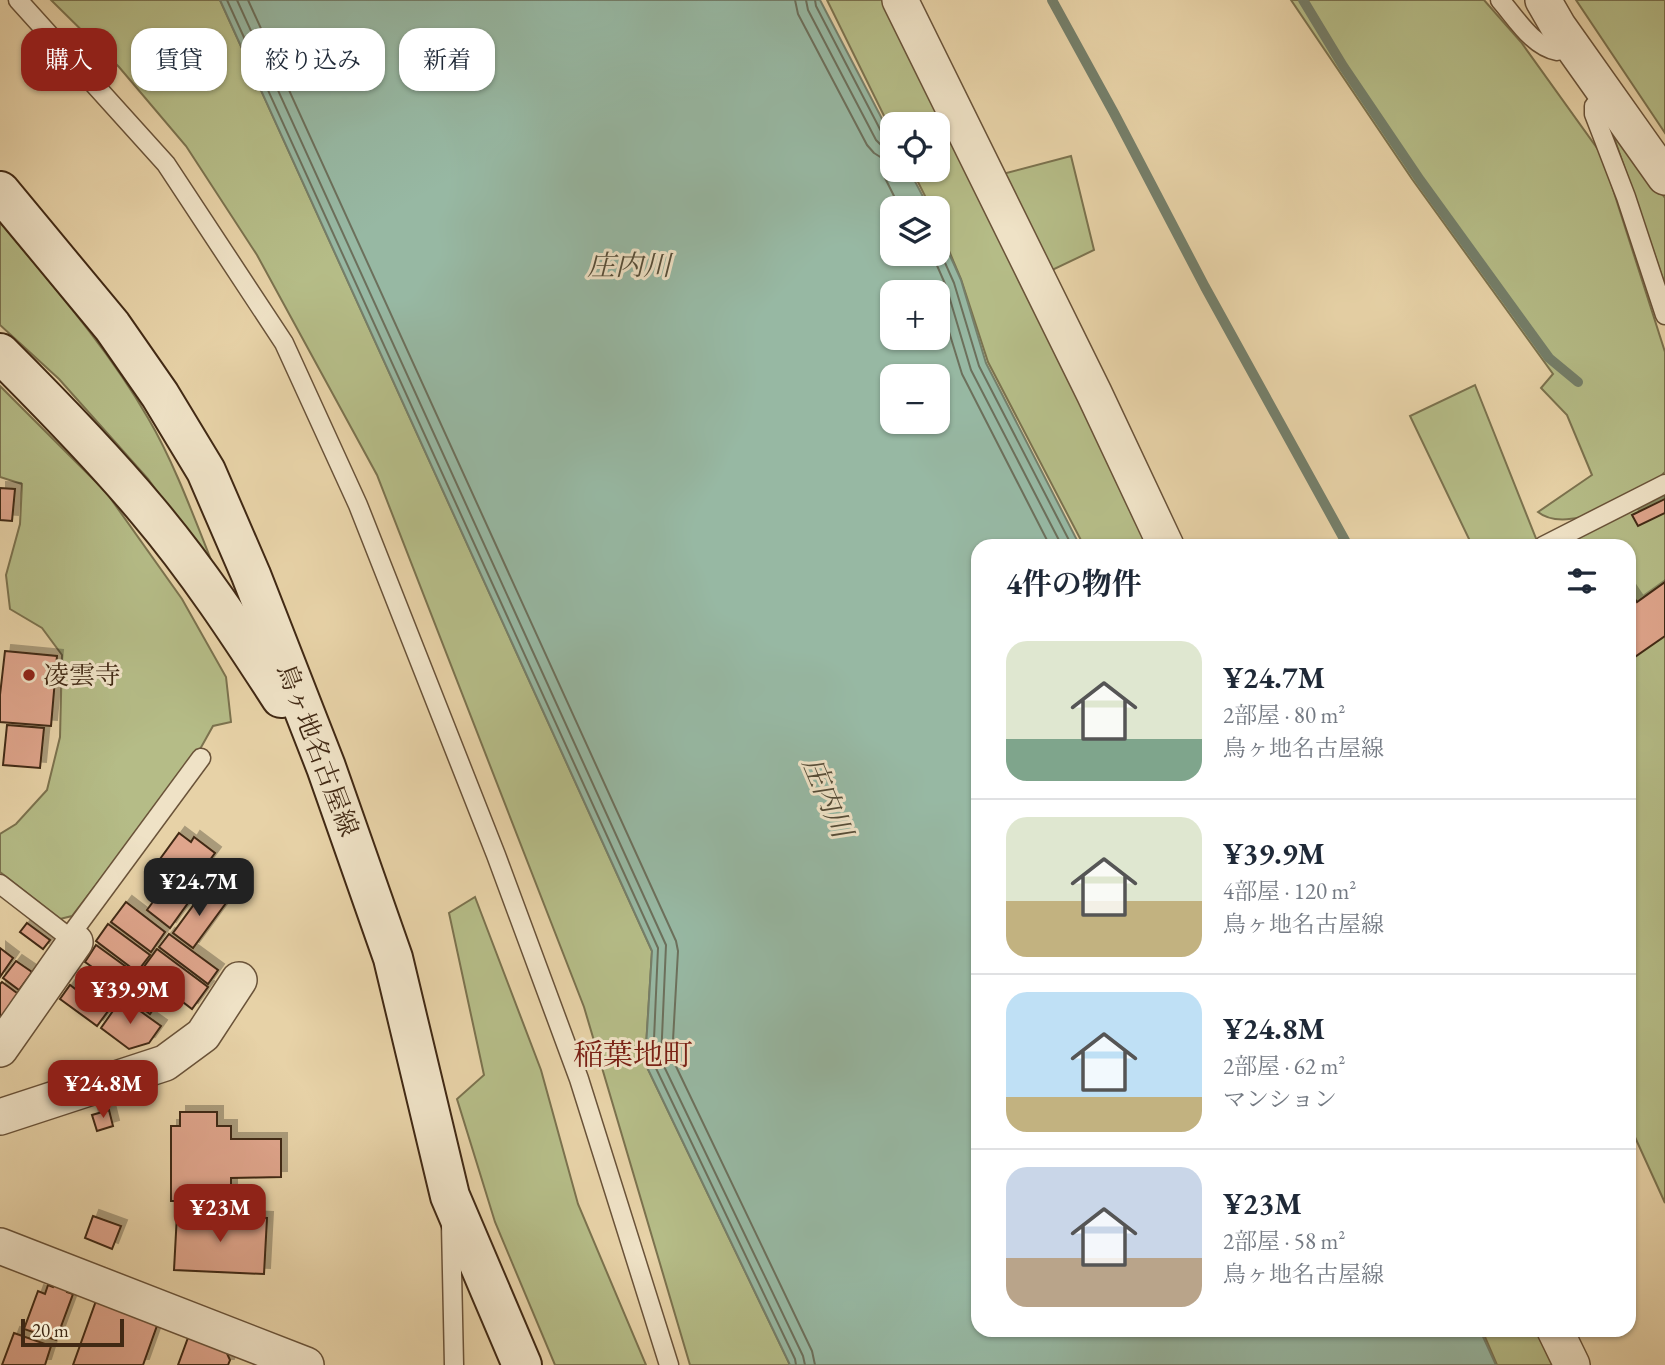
<!DOCTYPE html>
<html lang="ja">
<head>
<meta charset="utf-8">
<style>
  :root { --surface:#fff; --page:#f6f6f7; --text:#1f2937; --muted:#747a83; --line:#e0e1e3; --accent:#8f2418 }
  body { margin:0; font-family:"EB Garamond","Noto Serif JP",serif; background:var(--page); color:var(--text); height:100vh; display:flex; flex-direction:column; font-size:26px; white-space:nowrap }
  * { box-sizing:border-box; margin:0 }
  p { font-size:23px; color:var(--muted) }
  .icon { flex:none; width:38px; height:38px; fill:none; stroke:currentColor; stroke-width:2; stroke-linecap:round; stroke-linejoin:round }
  .map { position:relative; flex:1; overflow:hidden }
  .sheet { position:absolute; left:971px; top:539px; width:665px; height:798px; display:flex; flex-direction:column; background:var(--surface); border-radius:21px; box-shadow:0 2px 5px #0004 }
  .sheet>* { flex:none }
  .guide { position:absolute; left:21px; top:28px; width:665px; height:63px; display:flex; gap:14px }
  .fabs { position:absolute; left:880px; top:112px; display:grid; gap:14px }
  .fabs a { display:grid; place-items:center; width:70px; height:70px; border-radius:14px; background:var(--surface); box-shadow:0 2px 5px #0004; font-size:35px }
  .scale { position:absolute; left:21px; bottom:18px; width:103px; box-sizing:border-box; padding-left:7px; border:4px solid #412914; border-top:0; font-size:19px; line-height:24px; white-space:nowrap; color:#412914; -webkit-text-stroke:5px #efe2c6; paint-order:stroke }
  .price { position:absolute; translate:-50% -60px; padding:0 16px; border-radius:14px; background:var(--accent); color:#fff; font-size:23px; line-height:46px; filter:drop-shadow(0 2px 4px #0008) }
  .price::after { content:''; position:absolute; left:50%; top:42px; width:21px; height:16px; margin-left:-10px; background:inherit; clip-path:polygon(0 0,100% 0,50% 100%) }
  .price.selected { background:#222; color:#fff }
  ul { padding:0; list-style:none }
  li { display:flex; align-items:center; gap:21px; height:175px; padding:0 35px }
  li+li { border-top:2px solid var(--line) }
  li span { display:grid; place-items:center; flex:none; width:196px; height:140px; border-radius:21px; color:#555 }
  li>.icon { margin-inline-start:auto }
  span .icon { width:84px; height:84px; fill:#fffc; stroke-width:1 }
  li b { font-size:30px }
  h2 { display:flex; justify-content:space-between; align-items:center; height:84px; padding:0 35px; font-size:30px }
  .tag { padding:0 24px; border-radius:21px; background:var(--surface); box-shadow:0 2px 5px #0004; font-size:24px; line-height:63px }
  .tag.selected { background:var(--accent); color:#fff }
  .map>svg:first-child { display:block }
  .green { fill:#b5bc87; stroke:#7b724e; stroke-width:2 }
  .water { fill:#97b8a3; stroke:#757f6a; stroke-width:2; fill-rule:evenodd }
  .lines { fill:none; stroke-linecap:round; stroke-linejoin:round }
  .shore { stroke:#6c705c; stroke-width:2 }
  .stream { stroke:#757f6a; stroke-width:10 }
  .building { fill:#dfa58c; stroke:#412914; stroke-width:2; filter:url(#shadow) }
  .lane-casing { stroke:#6a5339; stroke-width:21 }
  .street-casing { stroke:#6a5339; stroke-width:38 }
  .secondary-casing { stroke:#412914; stroke-width:42 }
  .lane { stroke:#efe2c6; stroke-width:18 }
  .street { stroke:#efe2c6; stroke-width:35 }
  .secondary { stroke:#efe2c6; stroke-width:38 }
  .poi-dot { fill:#8f2418; stroke:#efe2c6; stroke-width:2.5 }
  .labels { text-anchor:middle; dominant-baseline:central; stroke-width:6; stroke-linejoin:round; paint-order:stroke }
  .poi-label { font-size:26px; fill:#412914; stroke:#efe2c6; text-anchor:start }
  .street-label { font-size:26px; fill:#412914; stroke:#efe2c6 }
  .water-label { font-size:28px; font-style:italic; fill:#564d38; stroke:#efe2c6 }
  .quarter-label { font-size:30px; fill:#7a1f14; stroke:#efe2c6 }
</style>
</head>
<body>
<div class="map">
<svg width="1665" height="1365" viewBox="0 0 1665 1365">
  <defs>
    <filter id="shadow"><feDropShadow dx="6" dy="-6" stdDeviation="0" flood-color="#0004"/></filter>
  </defs>
  <rect width="100%" height="100%" fill="#e7d2a7"/>
  <filter id="stains"><feTurbulence type="fractalNoise" baseFrequency=".00286" numOctaves="4"/><feColorMatrix values="0 0 0 0 .2 0 0 0 0 .09 0 0 0 0 .02 0 0 0 .5 -.17"/></filter>
  <radialGradient id="worn" r=".72"><stop offset=".6" stop-color="#630" stop-opacity="0"/><stop offset="1" stop-color="#630" stop-opacity=".3"/></radialGradient>
  <g class="green">
    <polygon points="51,0 220,0 652,951 645,1063 790,1365 690,1365 584,1007 377,475 257,255 186,146 119,67"/>
    <polygon points="827,0 895,0 1151,546 1084,546 988,362 961,279 938,225 938,208 931,208 912,170 938,170 938,124 892,124 892,132"/>
    <path d="M1291 0H1484L1521 42 1602 155 1665 352V472C1643 496 1567 536 1538 512L1592 475 1567 415 1541 388 1553 374 1412 179Z"/>
    <polygon points="1576,0 1665,0 1665,133"/>
    <polygon points="1609,123 1665,198 1665,285"/>
    <polygon points="1071,156 1094,250 1046,273 995,176"/>
    <path d="M0 222C52 285 107 347 148 418 175 464 195 520 215 570L148 479 59 379 0 325Z"/>
    <polygon points="1475,385 1539,546 1451,546 1470,541 1410,416"/>
    <polygon points="0,386 106,492 182,599 226,677 231,722 213,726 199,751 72,916 60,919 0,872 0,834 16,824 47,790 60,737 62,655 42,628 10,609 6,575 20,524 22,484 0,477"/>
    <polygon points="1665,494 1665,1203 1629,1124 1629,546 1562,546"/>
    <polygon points="475,897 541,1070 578,1204 646,1365 555,1365 495,1222 457,1099 484,1075 449,913"/>
    <polygon points="1482,1330 1540,1330 1555,1365 1497,1365"/>
  </g>
  <path class="water" d="M220 0H820L892 138V170H909L929 208H892V254H938V229L961 280 986 363 1080 546H978V1330H1480L1496 1365H790L645 1063 652 951ZM892 292H938V338H892ZM892 376H938V422H892Z"/>
  <g class="lines">
    <g class="shore">
      <polyline points="227,0 658,948 653,1062 795,1359 796,1365"/>
      <polyline points="237,0 666,945 661,1060 803,1356 805,1365"/>
      <polyline points="248,0 676,941 678,951 672,1058 812,1351 815,1365"/>
      <polyline points="795,0 798,14 867,145 874,153 885,160 885,178 900,208"/>
      <polyline points="806,0 808,10 876,140 883,147 892,148"/>
      <polyline points="815,0 816,6 883,135 892,139"/>
      <polyline points="938,247 954,283 979,366 1072,546"/>
      <polyline points="932,254 946,286 971,370 1062,546"/>
      <polyline points="938,296 962,374 1050,546"/>
    </g>
    <g class="stream">
      <polyline points="1052,0 1114,113 1205,287 1348,546"/>
      <polyline points="1303,0 1343,66 1420,180 1549,358 1578,382"/>
    </g>
  </g>
  <g class="building">
    <polygon points="0,488 15,489 12,521 0,520"/>
    <polygon points="1665,499 1665,513 1638,526 1632,515"/>
    <polygon points="1665,582 1665,636 1629,661 1629,590 1637,602"/>
    <polygon points="5,651 57,656 51,726 0,722 0,695"/>
    <polygon points="7,725 44,728 40,768 3,765"/>
    <polygon points="179,833 191,842 194,837 215,853 207,864 211,867 197,887 160,859"/>
    <polygon points="161,862 198,889 170,928 147,910 163,888 150,878"/>
    <polygon points="206,888 226,903 193,948 173,933"/>
    <polygon points="126,902 165,932 151,952 111,922"/>
    <polygon points="27,923 50,940 43,949 20,932"/>
    <polygon points="108,924 150,955 137,972 96,941"/>
    <polygon points="169,934 218,970 208,984 159,947"/>
    <polygon points="96,945 136,974 118,998 96,982 102,974 85,962"/>
    <polygon points="0,948 13,958 0,977"/>
    <polygon points="157,949 208,987 192,1009 167,990 150,1014 124,994"/>
    <polygon points="16,961 32,972 19,990 3,978"/>
    <polygon points="92,981 117,999 97,1026 60,999 70,985 82,994"/>
    <polygon points="2,982 21,996 0,1026 0,984"/>
    <polygon points="122,998 161,1026 149,1043 129,1049 101,1028"/>
    <polygon points="109,1110 113,1126 97,1131 92,1115"/>
    <polygon points="180,1112 217,1112 217,1126 231,1126 231,1139 281,1139 281,1177 231,1178 231,1201 218,1201 218,1213 181,1213 181,1201 171,1201 171,1126 180,1126"/>
    <polygon points="177,1214 267,1218 264,1274 174,1270"/>
    <polygon points="93,1216 121,1226 112,1249 85,1238"/>
    <polygon points="55,1283 68,1288 67,1292 73,1294 56,1340 24,1329 38,1291 45,1294 48,1285 53,1287"/>
    <polygon points="97,1298 159,1320 143,1365 73,1365"/>
    <polygon points="14,1333 51,1346 45,1365 2,1365"/>
    <polygon points="189,1335 225,1349 230,1360 228,1365 178,1365"/>
  </g>
  <g class="lines">
    <g class="lane-casing">
      <g id="lane">
        <polyline points="18,0 166,164 284,343 358,505 496,855 579,1079 669,1365"/>
        <path d="M1500 0C1516 18 1532 46 1557 51L1569 41"/>
        <polyline points="1607,93 1594,106 1594,114 1626,197 1665,315"/>
        <polyline points="1543,546 1665,484"/>
        <polyline points="0,884 75,942"/>
        <polyline points="69,937 201,758"/>
        <polyline points="451,1225 454,1365"/>
      </g>
    </g>
    <g class="street-casing">
      <g id="street">
        <polyline points="900,0 1094,393 1166,546"/>
        <polyline points="1543,0 1558,26 1665,177"/>
        <polyline points="0,1049 75,942"/>
        <polyline points="0,1117 165,1063 203,1035 239,980"/>
        <polyline points="0,1246 306,1365"/>
        <polyline points="1555,1330 1572,1365"/>
      </g>
    </g>
    <g class="secondary-casing">
      <g id="secondary">
        <polyline points="0,191 112,326 160,395 206,471 251,575 326,767 393,958 450,1196 522,1365"/>
        <path d="M0 353C51 404 101 455 147 510 197 569 239 633 281 698"/>
      </g>
    </g>
    <use href="#lane" class="lane"/>
    <use href="#street" class="street"/>
    <use href="#secondary" class="secondary"/>
  </g>
  <circle class="poi-dot" cx="29" cy="675" r="7"/>
  <g class="labels">
    <g class="poi-label">
      <text x="43" y="675">凌雲寺</text>
    </g>
    <g class="street-label">
      <text transform="translate(318 750) rotate(69)">鳥ヶ地名古屋線</text>
    </g>
    <g class="water-label">
      <text x="629" y="265">庄内川</text>
      <text transform="translate(828 797) rotate(67)">庄内川</text>
    </g>
    <g class="quarter-label">
      <text x="633" y="1054">稲葉地町</text>
    </g>
  </g>
  <rect width="100%" height="100%" filter="url(#stains)"/>
  <rect width="100%" height="100%" fill="url(#worn)"/>
</svg>
<div class="fabs">
<a><svg class="icon" aria-label="locate" viewBox="0 0 24 24"><circle cx="12" cy="12" r="6"/><path d="M12 2v4M12 18v4M2 12h4M18 12h4"/></svg></a>
<a><svg class="icon" aria-label="layers" viewBox="0 0 24 24"><path d="M12 4l9 5-9 5-9-5zM3 14l9 5 9-5"/></svg></a>
<a>+</a>
<a>−</a>
</div>
<div class="scale">20 m</div>
<b class="price selected" style="left:199px;top:918px">¥24.7M</b>
<b class="price" style="left:130px;top:1026px">¥39.9M</b>
<b class="price" style="left:103px;top:1120px">¥24.8M</b>
<b class="price" style="left:220px;top:1244px">¥23M</b>
<div class="guide">
<a class="tag selected">購入</a>
<a class="tag">賃貸</a>
<a class="tag">絞り込み</a>
<a class="tag">新着</a>
</div>
<section class="sheet">
<h2>4件の物件<svg class="icon" aria-label="filters" viewBox="0 0 24 24"><path d="M4 7h16M4 17h16"/><circle cx="9" cy="7" r="2"/><circle cx="15" cy="17" r="2"/></svg></h2>
<ul>
<li><span style="background:linear-gradient(#dfe7d0 70%,#7fa58c 0)"><svg class="icon" aria-label="home" viewBox="0 0 24 24"><path d="M3 11l9-7 9 7M6 9v11h12V9"/></svg></span><div><b>¥24.7M</b><p>2部屋 · 80 m²</p><p>鳥ヶ地名古屋線</p></div></li>
<li><span style="background:linear-gradient(#dfe7d0 60%,#c2b280 0)"><svg class="icon" aria-label="home" viewBox="0 0 24 24"><path d="M3 11l9-7 9 7M6 9v11h12V9"/></svg></span><div><b>¥39.9M</b><p>4部屋 · 120 m²</p><p>鳥ヶ地名古屋線</p></div></li>
<li><span style="background:linear-gradient(#bfe0f5 75%,#c2b280 0)"><svg class="icon" aria-label="home" viewBox="0 0 24 24"><path d="M3 11l9-7 9 7M6 9v11h12V9"/></svg></span><div><b>¥24.8M</b><p>2部屋 · 62 m²</p><p>マンション</p></div></li>
<li><span style="background:linear-gradient(#c9d6e8 65%,#b9a48a 0)"><svg class="icon" aria-label="home" viewBox="0 0 24 24"><path d="M3 11l9-7 9 7M6 9v11h12V9"/></svg></span><div><b>¥23M</b><p>2部屋 · 58 m²</p><p>鳥ヶ地名古屋線</p></div></li>
</ul>
</section>
</div>
</body>
</html>
